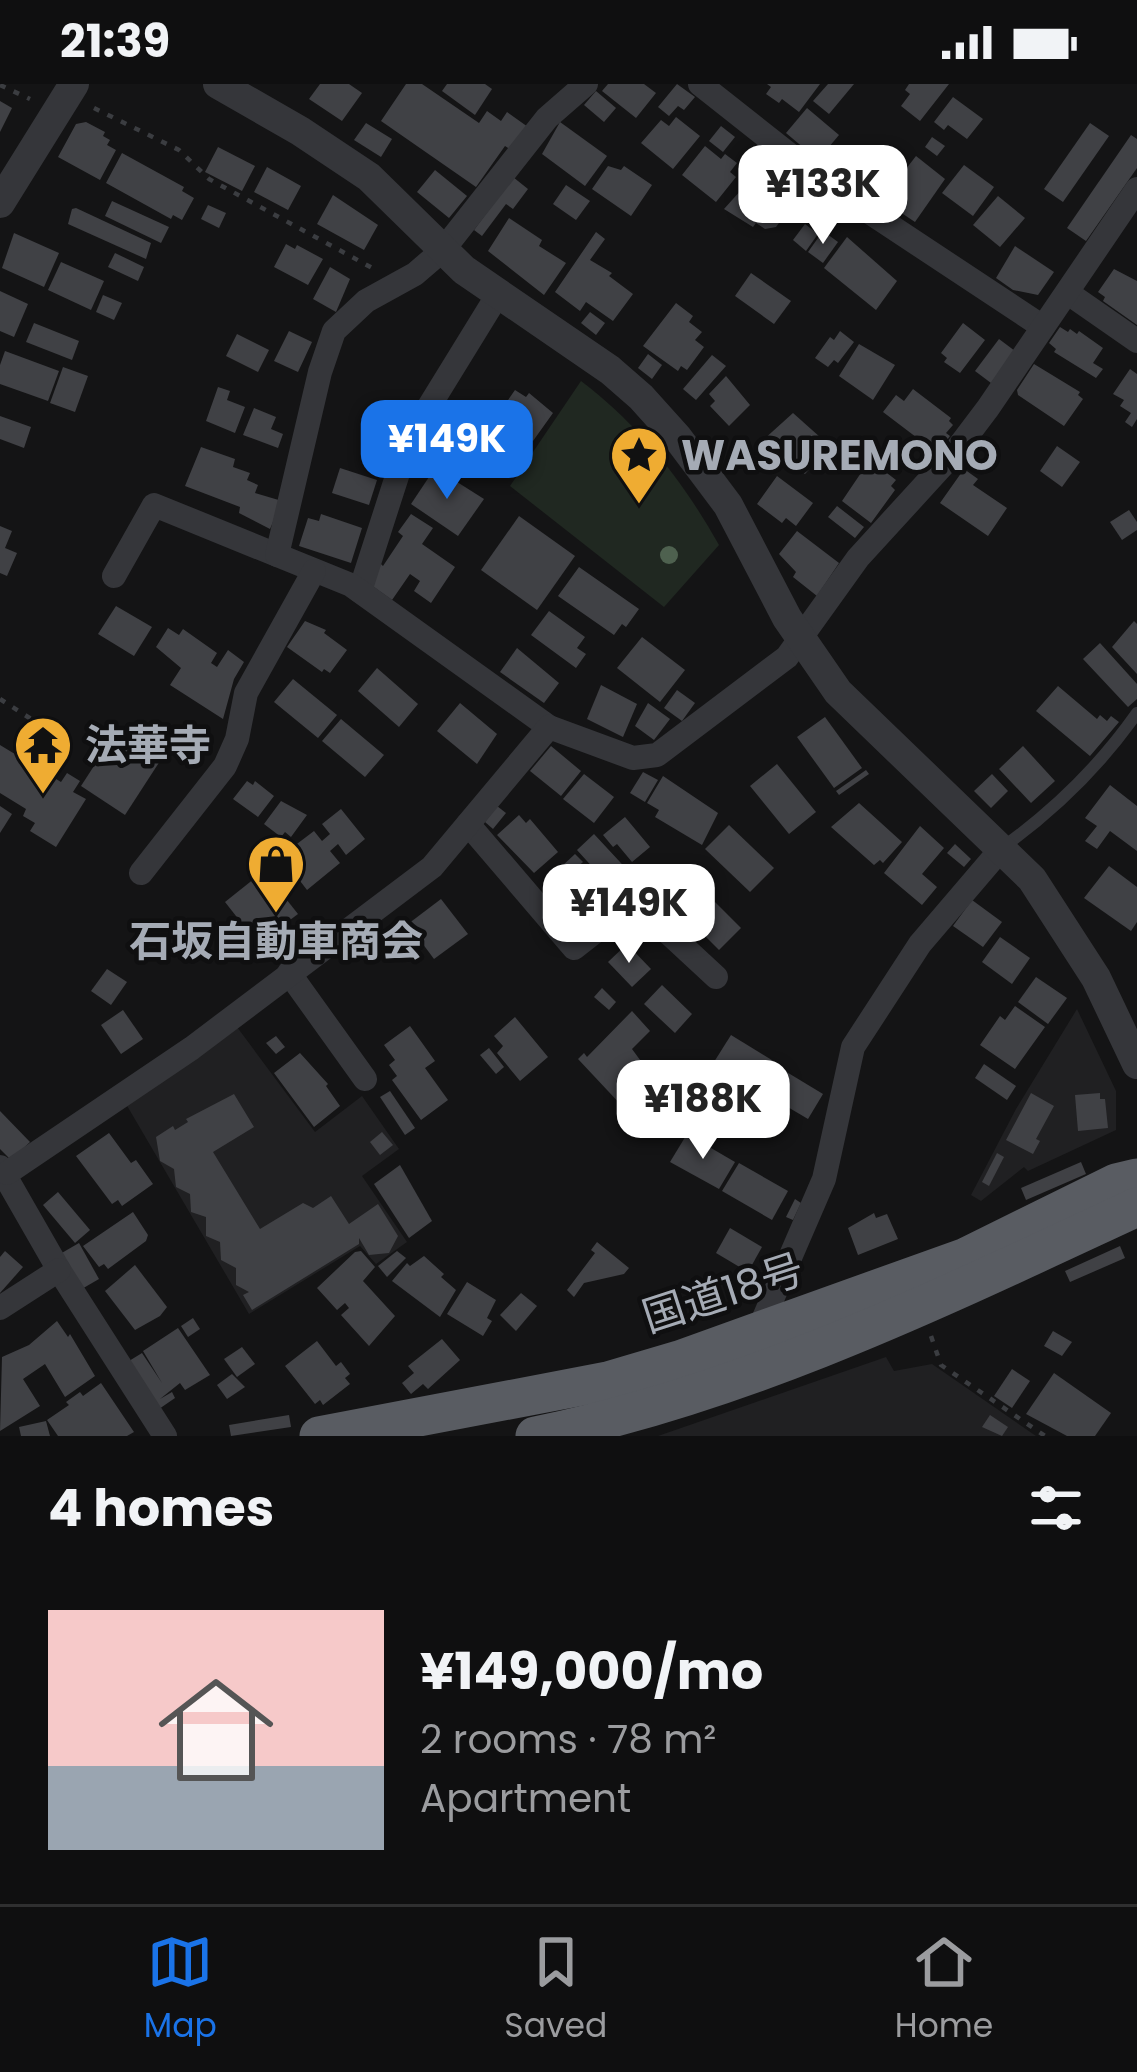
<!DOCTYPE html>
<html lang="en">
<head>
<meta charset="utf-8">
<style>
  :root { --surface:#0f0f10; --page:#181819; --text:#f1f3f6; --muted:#9b9c9f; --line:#2f2f30; --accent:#1a73e8 }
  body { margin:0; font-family:Poppins,"Noto Sans JP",sans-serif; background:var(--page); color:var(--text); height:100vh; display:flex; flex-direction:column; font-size:45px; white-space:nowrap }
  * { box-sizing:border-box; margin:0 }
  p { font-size:39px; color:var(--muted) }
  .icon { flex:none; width:66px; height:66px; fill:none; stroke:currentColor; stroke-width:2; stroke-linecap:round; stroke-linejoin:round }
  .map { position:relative; height:1352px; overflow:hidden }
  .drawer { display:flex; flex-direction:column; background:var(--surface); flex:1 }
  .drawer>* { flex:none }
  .price { position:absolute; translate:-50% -102px; padding:0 27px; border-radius:24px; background:#fff; color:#222; font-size:39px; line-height:78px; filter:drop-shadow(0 3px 6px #0008) }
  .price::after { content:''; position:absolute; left:50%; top:72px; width:36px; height:27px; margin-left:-18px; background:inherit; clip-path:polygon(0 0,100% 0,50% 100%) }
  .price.selected { background:var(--accent); color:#fff }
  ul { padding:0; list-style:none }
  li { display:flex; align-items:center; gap:36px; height:300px; padding:0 48px }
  li span { display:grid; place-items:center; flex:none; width:336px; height:240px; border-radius:0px; color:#555 }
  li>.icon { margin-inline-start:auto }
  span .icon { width:144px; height:144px; fill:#fffc; stroke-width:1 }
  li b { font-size:51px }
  h2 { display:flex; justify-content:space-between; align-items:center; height:144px; padding:0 48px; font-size:51px }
  .status { display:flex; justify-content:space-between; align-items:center; height:84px; padding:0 60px; background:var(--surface); direction:ltr }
  .status svg { height:33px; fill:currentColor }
  .tabs { display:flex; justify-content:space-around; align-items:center; height:168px; border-top:3px solid var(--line); background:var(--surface); font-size:33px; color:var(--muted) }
  .tabs a { display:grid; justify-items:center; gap:6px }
  .tabs .selected { color:var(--accent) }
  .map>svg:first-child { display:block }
  .built { fill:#202022 }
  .green { fill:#202821 }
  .building { fill:#404145 }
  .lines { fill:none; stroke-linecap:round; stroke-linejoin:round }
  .path { stroke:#3b3d41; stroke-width:4.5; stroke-dasharray:6 9; stroke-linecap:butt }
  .service { stroke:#35363a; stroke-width:12 }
  .minor { stroke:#35363a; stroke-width:24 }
  .tertiary { stroke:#35363a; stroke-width:30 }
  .trunk { stroke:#595c62; stroke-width:39 }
  .tree { fill:#4e614f }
  .labels { text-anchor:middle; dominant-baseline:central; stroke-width:9; stroke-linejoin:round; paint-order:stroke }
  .poi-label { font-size:42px; font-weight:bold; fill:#a5abb5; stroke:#0f0f10; text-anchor:start }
  .street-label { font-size:42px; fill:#a5abb5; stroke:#0f0f10 }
</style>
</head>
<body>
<div class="status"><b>21:39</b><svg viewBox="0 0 49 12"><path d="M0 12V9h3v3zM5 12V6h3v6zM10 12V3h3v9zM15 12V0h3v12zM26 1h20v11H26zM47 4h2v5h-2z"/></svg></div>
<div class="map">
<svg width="1137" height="1352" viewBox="0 0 1137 1352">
  <rect width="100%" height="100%" fill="#141415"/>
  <g class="built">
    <polygon points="1077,925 1116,1007 1116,1046 1028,1087 1024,1083 981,1117 971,1111 1016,1025"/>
    <polygon points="237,943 315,1048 362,1012 399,1065 362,1092 407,1158 376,1180 360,1162 249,1230 126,1020"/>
    <polygon points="886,1273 894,1287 932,1280 1036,1352 658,1352"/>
  </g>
  <path class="green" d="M581 297C639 341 683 397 719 461L664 523 510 402Z"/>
  <g class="building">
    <polygon points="320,0 349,0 362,9 342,37 309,15"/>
    <polygon points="406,0 422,0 479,39 487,27 501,37 507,28 528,43 511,66 505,62 476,103 381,37"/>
    <polygon points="447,0 485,0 492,5 475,31 442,7"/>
    <polygon points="608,0 644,0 656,9 636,34 602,7"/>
    <polygon points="677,0 695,13 684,26 678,22 669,32 658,23"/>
    <polygon points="767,0 820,0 799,28 782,15 779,19 766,10 771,3"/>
    <polygon points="828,0 854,0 829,30 813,17"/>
    <polygon points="909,0 949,0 920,37 901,22 910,10 905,6"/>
    <polygon points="596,7 616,24 604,38 584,21"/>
    <polygon points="953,13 983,35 967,55 948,41 944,46 934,38"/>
    <polygon points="0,17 12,24 0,48"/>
    <polygon points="807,24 839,51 818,76 786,49"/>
    <polygon points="676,33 700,52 673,85 641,59 661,36 669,42"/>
    <polygon points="86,38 105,48 103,52 110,56 107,61 116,66 100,96 58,73 76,40"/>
    <polygon points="560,38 607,72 585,102 542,70"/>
    <polygon points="366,39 392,55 381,73 354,56"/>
    <polygon points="1090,39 1109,52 1063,118 1044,105"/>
    <polygon points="721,42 735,53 723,68 709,57"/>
    <polygon points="1131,51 1137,55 1137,84 1086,157 1067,144"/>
    <polygon points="932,53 945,62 937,72 925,63"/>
    <polygon points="705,62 721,75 725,70 737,79 730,88 736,93 716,118 682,91"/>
    <polygon points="218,63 255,82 242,107 205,88"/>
    <polygon points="122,69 184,103 182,107 194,114 182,136 173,131 171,135 106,99"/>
    <polygon points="916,72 945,95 915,138 882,116"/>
    <polygon points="853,77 881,98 868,115 840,95"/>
    <polygon points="964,81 994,103 973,132 942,109"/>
    <polygon points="608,82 621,86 624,82 652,101 631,132 592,105"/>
    <polygon points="267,83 301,102 288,126 254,108"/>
    <polygon points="435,86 467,112 449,134 417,108"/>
    <polygon points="513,93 528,105 513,125 506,120 482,152 474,146"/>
    <polygon points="751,95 790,124 776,143 765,145 756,139 753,143 724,125"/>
    <polygon points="566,101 590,117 576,136 553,120"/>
    <polygon points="333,111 378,141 364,166 317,140"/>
    <polygon points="998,112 1025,134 1000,163 973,141"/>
    <polygon points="112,117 169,143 161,159 105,132"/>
    <polygon points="208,121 226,129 219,144 201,135"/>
    <polygon points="76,124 151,159 146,175 68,140 72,125"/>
    <polygon points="509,134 542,156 539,162 566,179 544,211 488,167"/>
    <polygon points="805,140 818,150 806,167 793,156"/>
    <polygon points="823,147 838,158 823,179 808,168"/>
    <polygon points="596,148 605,155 590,176 612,189 609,192 633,210 613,237 586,218 580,227 555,208"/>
    <polygon points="14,149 59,169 44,203 2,184"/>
    <polygon points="847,153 897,197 876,226 824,184"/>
    <polygon points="286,160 295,165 297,161 323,175 308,201 274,183"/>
    <polygon points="1015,162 1054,188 1038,211 1013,206 996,194"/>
    <polygon points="115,169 144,183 138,197 108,183"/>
    <polygon points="61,178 104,197 91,226 48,206"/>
    <polygon points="330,183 350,195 336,228 313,215"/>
    <polygon points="1114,185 1137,197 1137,241 1103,217 1105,213 1098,208"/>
    <polygon points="751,189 791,217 774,240 735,212"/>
    <polygon points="0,207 28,220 14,253 0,247"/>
    <polygon points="103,211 122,219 114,236 96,228"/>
    <polygon points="676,219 693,232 689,238 702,248 695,256 704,263 687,286 681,282 678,287 643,262"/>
    <polygon points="590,228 605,239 596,251 581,239"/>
    <polygon points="34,239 79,257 72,276 26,258"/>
    <polygon points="963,239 985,256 960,289 944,278 947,274 941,269"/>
    <polygon points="1060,243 1068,248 1070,245 1077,250 1079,247 1103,264 1093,279 1103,285 1096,294 1054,268 1056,265 1049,259"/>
    <polygon points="289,247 312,258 298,288 274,277"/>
    <polygon points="840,247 854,258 838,279 834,276 828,283 815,274 830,253 834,256"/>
    <polygon points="237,250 269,266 258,288 226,272"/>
    <polygon points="999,255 1015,267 991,299 975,287"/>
    <polygon points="859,260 895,281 873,316 839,292"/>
    <polygon points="5,267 59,287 48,317 0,300 0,281"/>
    <polygon points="648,270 662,281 652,295 638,284"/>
    <polygon points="712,271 726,282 696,316 683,305"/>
    <polygon points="1034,280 1080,308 1078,311 1083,315 1064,342 1018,311 1017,306"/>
    <polygon points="63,283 88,292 75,328 50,319"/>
    <polygon points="1130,285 1137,290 1137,335 1132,343 1125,338 1131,329 1120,322 1124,316 1113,310"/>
    <polygon points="726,292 750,321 729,342 710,322 715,317 709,310"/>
    <polygon points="218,303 230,307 227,316 245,323 235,349 206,337"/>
    <polygon points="913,305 951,334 949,337 953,341 946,349 950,352 937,369 883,328 896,311 904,317"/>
    <polygon points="515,306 526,313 529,309 553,329 533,357 497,332"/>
    <polygon points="254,324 276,333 271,345 283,350 278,364 243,351"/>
    <polygon points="793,329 830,362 805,390 762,357"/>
    <polygon points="0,332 31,343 24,364 0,355"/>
    <polygon points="1057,362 1080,378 1062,403 1040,387"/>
    <polygon points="201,363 235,375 233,383 250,389 247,396 258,401 255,409 282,417 270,445 239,429 240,423 185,402"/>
    <polygon points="874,379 896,396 891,402 895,406 871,439 842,417 867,380 871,383"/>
    <polygon points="340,384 377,396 369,421 332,409"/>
    <polygon points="435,384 484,415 458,452 411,420"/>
    <polygon points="964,385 978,395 973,401 1007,424 988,452 940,419"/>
    <polygon points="777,392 813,419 796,442 786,434 782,439 757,420"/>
    <polygon points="837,422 864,443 855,454 828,433"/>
    <polygon points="1129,426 1137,438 1137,446 1122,456 1110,438"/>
    <polygon points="321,430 362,444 351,479 299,462 308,434 319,437"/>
    <polygon points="411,430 433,444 422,460 455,483 431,519 414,507 420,497 410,490 392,516 371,501 377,476 383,482 403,452 398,448"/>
    <polygon points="519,432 575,472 537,526 481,486"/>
    <polygon points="0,442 12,447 5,464 17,469 7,492 0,489"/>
    <polygon points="797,447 839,479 817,512 793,493 796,488 779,470"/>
    <polygon points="579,483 639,525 626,543 622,540 614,551 558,512"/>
    <polygon points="116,522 152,543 134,572 98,550"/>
    <polygon points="549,527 585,553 577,564 586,570 576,584 531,551"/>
    <polygon points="305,537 326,546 324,549 347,566 330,589 324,585 322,588 287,563"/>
    <polygon points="1134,537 1137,540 1137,590 1112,563"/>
    <polygon points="168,544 179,551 183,545 217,569 211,579 217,583 228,566 244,578 234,595 223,635 170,601 181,584 156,563"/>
    <polygon points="642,553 685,586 660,618 617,584"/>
    <polygon points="1100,559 1137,600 1137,615 1128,623 1083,575"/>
    <polygon points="517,564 559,599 544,619 500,588"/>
    <polygon points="377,584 418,620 399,643 358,607"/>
    <polygon points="293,595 337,631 318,654 274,618"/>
    <polygon points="601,601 637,620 623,653 587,635"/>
    <polygon points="1058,602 1097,635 1100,631 1107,637 1111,632 1119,638 1090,672 1036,627"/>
    <polygon points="677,606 695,619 682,637 664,624"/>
    <polygon points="460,619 497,650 477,680 437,647"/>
    <polygon points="648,619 670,635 654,656 635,642"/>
    <polygon points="825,633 862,684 834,704 797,653"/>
    <polygon points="341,635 384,671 365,693 322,657"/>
    <polygon points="116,648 160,677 125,731 81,702"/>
    <polygon points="0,661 61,698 67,689 80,697 73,708 86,715 56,763 30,747 35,739 23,732 26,725 0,709"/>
    <polygon points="551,662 581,687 561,712 530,687"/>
    <polygon points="1023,662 1055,697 1031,719 999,685"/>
    <polygon points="777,680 816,728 789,750 750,702"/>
    <polygon points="866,686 869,690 839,711 836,707"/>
    <polygon points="643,688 658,696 645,718 630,709"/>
    <polygon points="584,690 614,713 594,739 563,715"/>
    <polygon points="992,690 1008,707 991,724 974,707"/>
    <polygon points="663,692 718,729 702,761 655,733 659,726 647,719"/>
    <polygon points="247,697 253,701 255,697 274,712 258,733 233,715"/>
    <polygon points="1110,701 1137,722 1137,767 1110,747 1097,765 1085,757 1097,742 1085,734"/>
    <polygon points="281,717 307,731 291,753 285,748 281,753 264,740"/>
    <polygon points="859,719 902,758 883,779 880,776 874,781 831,743"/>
    <polygon points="0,722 12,730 0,749"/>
    <polygon points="497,722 506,729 493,745 485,738"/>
    <polygon points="341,725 365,755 346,771 338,760 330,767 340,779 307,806 281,772 314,747 322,757 330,750 322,740"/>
    <polygon points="519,731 526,739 530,735 558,768 534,789 497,751"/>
    <polygon points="625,733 650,763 632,778 617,760 613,763 603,751"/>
    <polygon points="729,741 774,784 750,808 705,765"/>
    <polygon points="920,742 944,764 922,790 937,803 922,821 884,789"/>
    <polygon points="594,750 633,792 575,846 570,840 595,816 592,814 568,836 550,817 574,794 581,801 596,787 577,766"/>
    <polygon points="955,760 971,775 964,783 947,769"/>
    <polygon points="575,770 583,778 554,804 547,796"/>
    <polygon points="1109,782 1137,803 1137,838 1131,847 1084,814"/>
    <polygon points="264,787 298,830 258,860 225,818"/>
    <polygon points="672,788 695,811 679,828 655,805"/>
    <polygon points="441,815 468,850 434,875 408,840"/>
    <polygon points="972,816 1002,838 983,863 953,842"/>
    <polygon points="715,818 741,844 719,866 693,840"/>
    <polygon points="1000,853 1030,874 1012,900 982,878"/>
    <polygon points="627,860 651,885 632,903 608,878"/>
    <polygon points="107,885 127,898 111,921 91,907"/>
    <polygon points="1036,893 1067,914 1048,940 1018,918"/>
    <polygon points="662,901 692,930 675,949 644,920"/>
    <polygon points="602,904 616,918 609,926 594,913"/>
    <polygon points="1015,922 1045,943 1015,985 980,961 1000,932 1005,936"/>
    <polygon points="123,926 143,955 121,970 101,941"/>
    <polygon points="632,927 650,947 632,965 654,995 623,1023 578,975 584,969 587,973"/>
    <polygon points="515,933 548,973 520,997 497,969 503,962 494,952"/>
    <polygon points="410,942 435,977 425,984 448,1016 421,1036 392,996 397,992 389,981 395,976 384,961"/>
    <polygon points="731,951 775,978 759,1005 714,978"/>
    <polygon points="276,952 285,963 276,970 266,959"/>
    <polygon points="489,964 504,983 496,990 480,971"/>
    <polygon points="300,969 328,1000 326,1002 340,1022 314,1043 274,989"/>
    <polygon points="984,980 1016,1002 1007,1016 975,994"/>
    <polygon points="780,984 823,1010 808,1035 764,1009"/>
    <polygon points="390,1007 415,1044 405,1051 380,1013"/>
    <polygon points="1031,1009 1054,1022 1036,1055 1040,1057 1033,1070 1006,1056"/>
    <polygon points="1100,1009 1100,1015 1105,1015 1108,1044 1078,1047 1075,1011"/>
    <polygon points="234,1010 254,1043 213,1068 260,1145 303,1119 313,1124 331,1112 349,1140 378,1120 398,1152 389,1169 369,1171 359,1154 359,1160 252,1226 243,1211 249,1208 236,1201 236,1184 221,1176 220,1158 206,1152 206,1133 191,1128 190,1110 176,1103 174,1085 160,1077 156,1053 173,1042 175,1046 188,1038 186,1035"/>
    <polygon points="0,1027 30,1058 11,1076 0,1065"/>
    <polygon points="382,1048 393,1061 380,1071 370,1058"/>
    <polygon points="109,1049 131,1079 136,1076 153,1100 122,1122 118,1116 112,1120 76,1072"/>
    <polygon points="687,1050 735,1078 719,1105 670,1078"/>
    <polygon points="997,1069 1004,1073 989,1102 982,1098"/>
    <polygon points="1081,1078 1086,1090 1026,1116 1021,1104"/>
    <polygon points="739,1079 788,1107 772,1136 722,1107"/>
    <polygon points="400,1081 432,1137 409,1154 374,1100"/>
    <polygon points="58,1108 90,1146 75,1159 43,1121"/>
    <polygon points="795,1115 801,1119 793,1136 786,1133"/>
    <polygon points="133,1128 148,1151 146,1157 108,1185 104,1180 99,1183 83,1162"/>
    <polygon points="874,1129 876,1134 887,1130 898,1155 858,1171 848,1144"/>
    <polygon points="730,1144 762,1163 748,1188 716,1169"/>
    <polygon points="597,1158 629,1184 624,1190 584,1199 574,1213 567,1206 595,1169 591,1166"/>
    <polygon points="79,1159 99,1195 80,1206 60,1170"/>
    <polygon points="1120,1162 1125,1174 1070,1198 1065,1187"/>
    <polygon points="5,1167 23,1183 0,1209 0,1173"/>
    <polygon points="361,1167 375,1183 363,1197 395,1232 369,1262 341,1231 349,1224 345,1219 337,1226 317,1204 355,1168"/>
    <polygon points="397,1167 406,1174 387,1193 378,1182"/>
    <polygon points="424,1172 444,1190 441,1193 456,1206 440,1233 392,1197 407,1179 410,1182"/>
    <polygon points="135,1181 167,1223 160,1232 135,1246 105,1207"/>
    <polygon points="467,1198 496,1216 487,1234 492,1237 483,1252 447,1230"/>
    <polygon points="521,1209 537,1222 516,1247 500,1231"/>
    <polygon points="193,1234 200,1245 188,1253 181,1242"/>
    <polygon points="57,1237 68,1253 70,1250 95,1292 65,1313 45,1280 23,1295 40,1322 0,1347 2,1273 29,1261"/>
    <polygon points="178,1244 210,1291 185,1306 180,1299 160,1315 172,1308 175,1314 159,1325 129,1277 142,1269 162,1299 143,1267"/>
    <polygon points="1053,1247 1072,1258 1062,1272 1044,1262"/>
    <polygon points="442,1255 460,1276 428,1305 423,1300 411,1310 402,1299 414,1289 408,1282"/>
    <polygon points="317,1257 336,1282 341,1278 350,1290 345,1294 350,1300 323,1321 320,1316 315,1320 285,1282"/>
    <polygon points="242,1263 255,1280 237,1293 224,1275"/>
    <polygon points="1012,1285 1030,1297 1012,1324 994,1312"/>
    <polygon points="1054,1289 1111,1329 1095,1352 1067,1352 1026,1330"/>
    <polygon points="232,1290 245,1303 227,1315 217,1301"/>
    <polygon points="101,1299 134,1348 127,1352 58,1352 47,1336 69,1321 66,1318 80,1308 83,1312"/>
    <polygon points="289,1331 291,1343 231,1352 229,1341"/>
    <polygon points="990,1331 1008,1343 1002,1352 982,1343"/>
    <polygon points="46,1337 50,1352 21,1352 19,1343"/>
  </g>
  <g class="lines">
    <g class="path">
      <polyline points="0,1 30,15"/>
      <polyline points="94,24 179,66 209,95 374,185"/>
      <polyline points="0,615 73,662"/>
      <polyline points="931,1252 941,1281 1045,1352"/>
    </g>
    <path class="service" d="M1003 763C1056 725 1099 683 1137 629"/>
    <g class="minor">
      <polyline points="700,0 824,98 1043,243"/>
      <polyline points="1068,209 1137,257"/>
      <polyline points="114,492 154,421 277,471"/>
      <polyline points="360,507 409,355 497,212"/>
      <polyline points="549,643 351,501 277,471 320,288 334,247 366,217 415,190 443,166 547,34 586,0"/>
      <polyline points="468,740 574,864 634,817 716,893"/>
      <polyline points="141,789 225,682 237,655 246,609 314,487"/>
      <polyline points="289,889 365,995"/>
      <polyline points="0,1083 59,1186 165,1352"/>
      <polyline points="7,1089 192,964 432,783 549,643 633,674 657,671 787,573 858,474 954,369 988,324 1137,105"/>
      <polyline points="0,1224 59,1186"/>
      <polyline points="757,1250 824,1095 853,963 920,860 1002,764"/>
    </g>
    <g class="tertiary">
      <polyline points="218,0 300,47 369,93 464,186 610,286 641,313 677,353 728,421 787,534 838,608 1032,795 1096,894 1137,980"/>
      <polyline points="0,119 74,0"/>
    </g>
    <g class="trunk">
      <polyline points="319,1352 608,1297 679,1276 966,1173 1116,1099 1137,1094"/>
      <path d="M535 1352C747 1309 941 1214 1137 1123"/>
    </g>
  </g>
  <circle class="tree" cx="669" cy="471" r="9"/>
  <defs>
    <g id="sight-pin" transform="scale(3)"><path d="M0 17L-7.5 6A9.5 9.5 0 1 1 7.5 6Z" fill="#efac32" stroke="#0f0f10"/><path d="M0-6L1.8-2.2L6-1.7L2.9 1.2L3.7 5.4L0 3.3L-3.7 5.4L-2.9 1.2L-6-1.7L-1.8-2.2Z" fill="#111"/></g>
    <g id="temple-pin" transform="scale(3)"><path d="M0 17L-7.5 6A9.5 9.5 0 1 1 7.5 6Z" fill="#efac32" stroke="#0f0f10"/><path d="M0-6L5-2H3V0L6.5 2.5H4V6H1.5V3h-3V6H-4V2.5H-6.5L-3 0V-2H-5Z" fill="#111"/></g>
    <g id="shop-pin" transform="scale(3)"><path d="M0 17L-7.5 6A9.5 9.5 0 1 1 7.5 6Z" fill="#efac32" stroke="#0f0f10"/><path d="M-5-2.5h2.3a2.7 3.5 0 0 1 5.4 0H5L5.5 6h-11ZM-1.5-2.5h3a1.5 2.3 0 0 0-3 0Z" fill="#111"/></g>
  </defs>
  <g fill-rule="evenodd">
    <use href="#sight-pin" x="639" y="371"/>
    <use href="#temple-pin" x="43" y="661"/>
    <use href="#shop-pin" x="276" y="780"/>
  </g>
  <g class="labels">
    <g class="poi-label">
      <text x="681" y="371">WASUREMONO</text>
      <text x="85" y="661">法華寺</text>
      <text x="276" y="857" text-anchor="middle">石坂自動車商会</text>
    </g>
    <g class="street-label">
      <text transform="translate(723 1209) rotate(-18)">国道18号</text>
    </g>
  </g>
</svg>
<b class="price" style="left:823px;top:163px">¥133K</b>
<b class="price selected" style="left:447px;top:418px">¥149K</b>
<b class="price" style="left:629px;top:882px">¥149K</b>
<b class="price" style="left:703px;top:1078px">¥188K</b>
</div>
<section class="drawer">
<h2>4 homes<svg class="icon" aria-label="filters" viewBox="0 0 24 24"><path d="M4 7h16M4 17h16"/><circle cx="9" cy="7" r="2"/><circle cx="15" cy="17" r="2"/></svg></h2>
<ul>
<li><span style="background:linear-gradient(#f6c9c9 65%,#9aa5b1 0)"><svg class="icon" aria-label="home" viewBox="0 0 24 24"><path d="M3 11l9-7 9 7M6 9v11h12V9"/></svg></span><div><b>¥149,000/mo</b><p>2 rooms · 78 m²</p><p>Apartment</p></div></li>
</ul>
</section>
<nav class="tabs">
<a class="selected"><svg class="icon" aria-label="map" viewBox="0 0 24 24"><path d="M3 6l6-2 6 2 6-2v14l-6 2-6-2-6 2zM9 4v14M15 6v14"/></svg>Map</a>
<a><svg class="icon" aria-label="saved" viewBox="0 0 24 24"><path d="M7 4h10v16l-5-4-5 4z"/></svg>Saved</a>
<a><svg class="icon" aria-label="home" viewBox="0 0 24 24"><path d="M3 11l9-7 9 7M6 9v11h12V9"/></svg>Home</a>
</nav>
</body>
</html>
